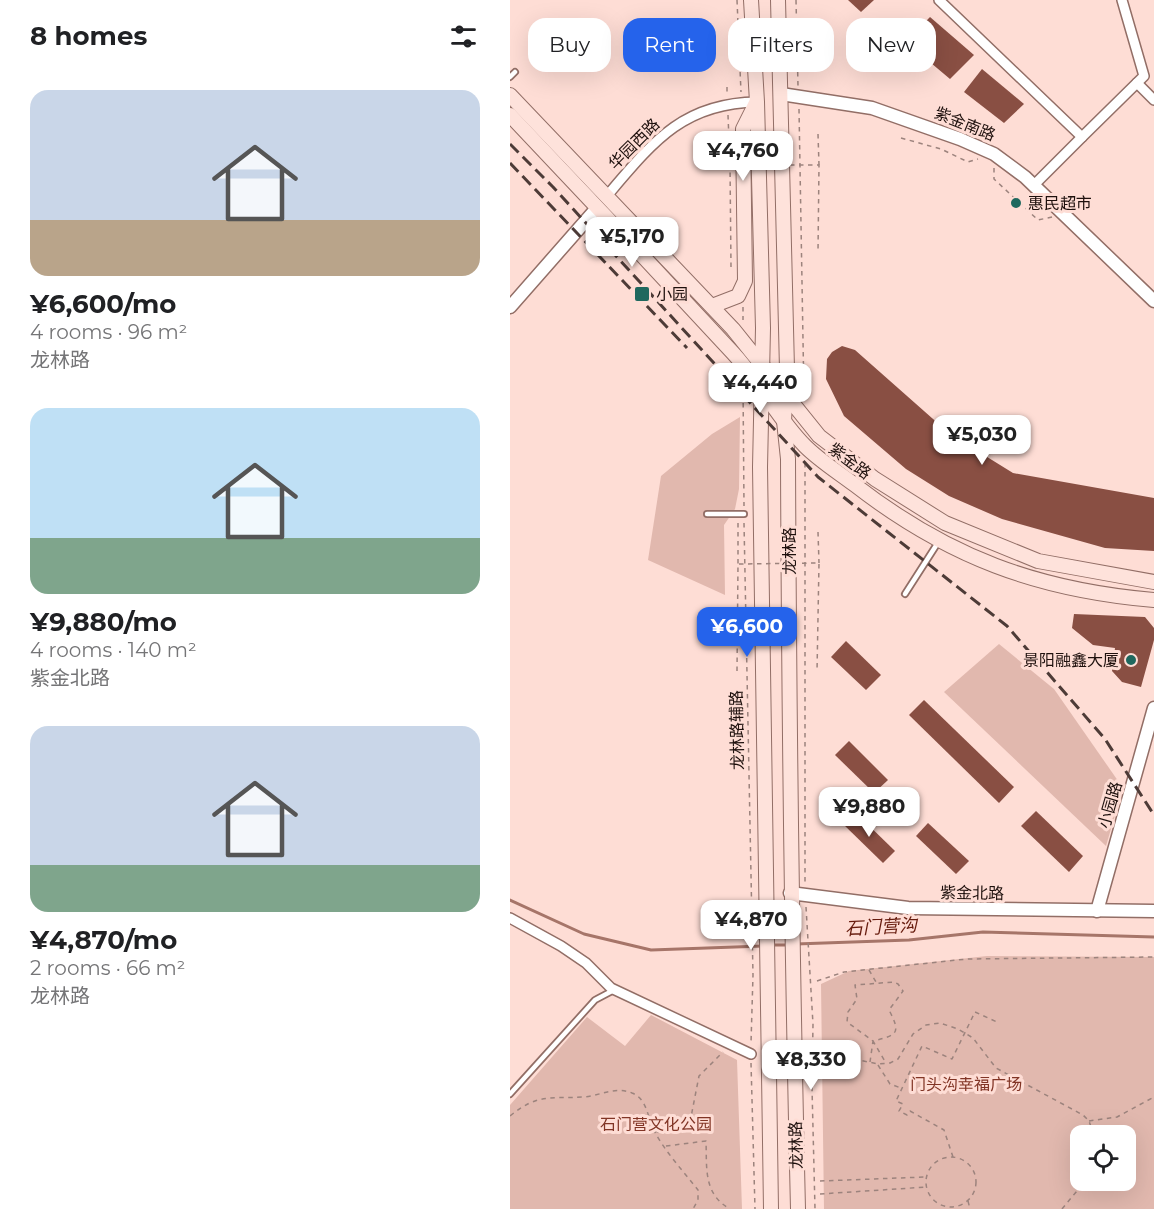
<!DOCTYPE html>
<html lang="en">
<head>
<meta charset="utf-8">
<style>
  :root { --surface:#fff; --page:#f6f6f6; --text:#202124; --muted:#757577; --accent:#2563eb }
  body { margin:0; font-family:Montserrat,"Noto Sans SC",sans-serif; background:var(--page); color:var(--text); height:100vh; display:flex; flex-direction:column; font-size:22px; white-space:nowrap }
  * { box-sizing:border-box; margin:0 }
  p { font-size:20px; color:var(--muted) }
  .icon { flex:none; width:33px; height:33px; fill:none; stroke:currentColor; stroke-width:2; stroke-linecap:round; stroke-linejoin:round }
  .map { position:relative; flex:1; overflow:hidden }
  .sheet { display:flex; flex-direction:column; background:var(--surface); width:510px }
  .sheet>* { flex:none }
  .top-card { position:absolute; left:18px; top:18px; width:536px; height:54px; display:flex; gap:12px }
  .buttons { position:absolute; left:560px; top:1125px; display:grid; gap:12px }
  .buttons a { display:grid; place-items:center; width:66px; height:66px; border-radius:12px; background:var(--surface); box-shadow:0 6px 24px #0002; font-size:30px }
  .price { position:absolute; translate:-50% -51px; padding:0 14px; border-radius:12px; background:#fff; color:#222; font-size:20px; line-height:39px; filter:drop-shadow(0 2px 3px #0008) }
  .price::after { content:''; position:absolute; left:50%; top:36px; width:18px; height:14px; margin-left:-9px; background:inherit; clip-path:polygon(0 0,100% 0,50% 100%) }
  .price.current { background:var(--accent); color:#fff }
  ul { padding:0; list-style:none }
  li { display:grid; align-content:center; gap:12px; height:318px; padding:0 30px }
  li span { display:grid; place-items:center; height:186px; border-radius:18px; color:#555 }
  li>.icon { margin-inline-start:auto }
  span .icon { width:108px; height:108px; fill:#fffc; stroke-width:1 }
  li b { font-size:26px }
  h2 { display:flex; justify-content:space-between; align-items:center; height:72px; padding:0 30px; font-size:26px }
  .tag { padding:0 21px; border-radius:18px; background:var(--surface); box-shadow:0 6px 24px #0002; font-size:21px; line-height:54px }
  .tag.current { background:var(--accent); color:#fff }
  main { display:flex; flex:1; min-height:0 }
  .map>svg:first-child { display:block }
  .green { fill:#e1b8ae; fill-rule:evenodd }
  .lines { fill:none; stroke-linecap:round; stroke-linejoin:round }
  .stream { stroke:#a67569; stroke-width:3 }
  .building { fill:#894f43 }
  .service-casing { stroke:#926e66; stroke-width:8 }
  .minor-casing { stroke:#926e66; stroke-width:12 }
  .tertiary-casing { stroke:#926e66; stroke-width:15 }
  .secondary-casing { stroke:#926e66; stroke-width:16 }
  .path { stroke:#9c837d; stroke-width:1.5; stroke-dasharray:4.5 4.5; stroke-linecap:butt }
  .service { stroke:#fff; stroke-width:4.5 }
  .minor { stroke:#fff; stroke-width:9 }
  .tertiary { stroke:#fff; stroke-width:12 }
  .secondary { stroke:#fee2db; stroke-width:14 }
  .rail { stroke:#4d3b37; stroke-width:3; stroke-dasharray:12 6; stroke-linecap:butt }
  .path-bridge { stroke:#9c837d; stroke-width:1.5; stroke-dasharray:4.5 4.5; stroke-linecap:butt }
  .poi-dot { fill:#1f685e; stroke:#feddd5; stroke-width:2 }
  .labels { text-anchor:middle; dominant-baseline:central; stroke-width:6; stroke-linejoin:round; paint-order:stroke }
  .street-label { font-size:16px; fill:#1e100d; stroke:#feddd5 }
  .poi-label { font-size:16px; fill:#1e100d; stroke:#feddd5; text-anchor:start }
  .park-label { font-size:16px; fill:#813425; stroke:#feddd5 }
  .water-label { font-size:18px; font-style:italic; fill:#671c0e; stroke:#feddd5 }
</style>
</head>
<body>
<main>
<section class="sheet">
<h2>8 homes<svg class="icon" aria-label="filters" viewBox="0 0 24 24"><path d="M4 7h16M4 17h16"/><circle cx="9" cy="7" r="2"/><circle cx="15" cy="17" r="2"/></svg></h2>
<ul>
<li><span style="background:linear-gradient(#c9d6e8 70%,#b9a48a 0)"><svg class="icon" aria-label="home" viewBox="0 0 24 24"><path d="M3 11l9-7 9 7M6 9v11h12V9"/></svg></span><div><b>¥6,600/mo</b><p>4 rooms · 96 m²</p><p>龙林路</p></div></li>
<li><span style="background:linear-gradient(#bfe0f5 70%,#7fa58c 0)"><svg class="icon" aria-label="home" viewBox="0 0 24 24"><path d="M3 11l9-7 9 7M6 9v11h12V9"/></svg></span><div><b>¥9,880/mo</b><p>4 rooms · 140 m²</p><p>紫金北路</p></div></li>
<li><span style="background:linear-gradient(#c9d6e8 75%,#7fa58c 0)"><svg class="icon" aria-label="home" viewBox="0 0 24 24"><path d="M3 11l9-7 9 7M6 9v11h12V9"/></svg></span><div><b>¥4,870/mo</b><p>2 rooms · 66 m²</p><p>龙林路</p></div></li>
</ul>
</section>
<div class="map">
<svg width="644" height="1209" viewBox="0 0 644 1209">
  <rect width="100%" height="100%" fill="#feddd5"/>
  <g class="green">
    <polygon points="230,417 229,489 225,509 214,525 215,595 138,560 151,476 202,434"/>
    <polygon points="489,644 544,689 613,788 596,846 434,692"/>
    <path d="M477 956 644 957V1209H314L311 984 339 971ZM570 1136H615V1180H570Z"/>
    <polygon points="141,1015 227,1060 232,1209 0,1209 0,1105 77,1017 115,1046"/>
  </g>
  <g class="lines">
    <g class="stream">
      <polyline points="0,900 74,934 141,950 253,946"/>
      <polyline points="286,944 399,940 473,932 644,937"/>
      <polyline points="262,945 280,945"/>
    </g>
  </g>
  <g class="building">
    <polygon points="338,0 364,0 351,12"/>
    <polygon points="420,17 464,55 440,79 396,42"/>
    <polygon points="472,69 514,104 494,123 454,92"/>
    <polygon points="332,346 345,350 440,434 503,473 644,498 644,551 595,548 492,519 439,496 396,469 334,416 316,379 317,359 322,352"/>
    <polygon points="564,614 635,617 644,628 644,640 631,687 612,682 602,671 605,648 583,645 562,628"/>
    <polygon points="336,641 371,675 356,690 321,657"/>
    <polygon points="414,700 504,787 489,803 399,715"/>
    <polygon points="339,741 378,780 364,793 325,755"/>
    <polygon points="526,811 573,856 559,872 511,826"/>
    <polygon points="345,812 385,851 373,863 333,824"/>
    <polygon points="418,823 459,861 446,874 406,836"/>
  </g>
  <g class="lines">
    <g class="service-casing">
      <g id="service">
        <polyline points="0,77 5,72"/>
        <polyline points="197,514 234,514"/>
        <polyline points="395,594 429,541"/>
        <polyline points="0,1094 85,1000 102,991"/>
      </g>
    </g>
    <g class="minor-casing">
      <g id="minor">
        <polyline points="429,0 572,137 634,76 612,0"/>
        <polyline points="627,83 644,100"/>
        <polyline points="524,185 572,137"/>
        <path d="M96 197C142 143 172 103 247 102"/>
        <polyline points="0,918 51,946 76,963 101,988 241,1054"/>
      </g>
    </g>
    <g class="tertiary-casing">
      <g id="tertiary">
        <polyline points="271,94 362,108 450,139 484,154 515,177 644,301"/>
        <polyline points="0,307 87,208"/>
        <polyline points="280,893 398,908 644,911"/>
        <polyline points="587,911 644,708"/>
      </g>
    </g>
    <g class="secondary-casing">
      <g id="secondary">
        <polyline points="241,0 247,102 253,328 250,467 261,1209"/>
        <path d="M268 0 277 369 274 421 278 459C279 709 282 959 288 1209"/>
        <polyline points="0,95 223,329 309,436 365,479 435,523 528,561 644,582"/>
        <path d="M0 115C75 194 149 273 223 353 250 382 267 418 295 446 310 461 328 472 345 485 438 557 527 590 644 600"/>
        <polyline points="202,306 228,296 235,281 233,129 246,103"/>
      </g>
    </g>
    <g class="path">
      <polyline points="227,0 231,92"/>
      <polyline points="286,0 288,86"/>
      <polyline points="217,87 217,96"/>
      <polyline points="289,109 294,398"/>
      <polyline points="218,115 220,165"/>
      <polyline points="308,134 309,165"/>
      <polyline points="391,138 431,149 458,162 468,159"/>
      <polyline points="484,168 484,179 528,220 542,217"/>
      <polyline points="233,307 233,320"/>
      <polyline points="233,385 234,506"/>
      <polyline points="295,463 295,884"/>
      <polyline points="228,523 228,564"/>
      <polyline points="234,523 243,975 241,1043"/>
      <polyline points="308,532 309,563"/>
      <polyline points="296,907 303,1024 302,1088 305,1209"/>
      <polyline points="359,970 366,982"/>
      <polyline points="307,981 334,972 457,959 644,957"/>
      <polyline points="308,1057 330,1056 368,1064 380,1063 388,1059 403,1034 416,1025 430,1023 448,1029 463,1038 486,1068 573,1115 579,1121 584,1136"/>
      <path d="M360 1062 363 1041 337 1022 338 1012 347 999 345 985 384 982 388 984 393 991 379 1010C391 1033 388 1035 363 1041L376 1063"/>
      <polyline points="241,1063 245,1209"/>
      <polyline points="368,1065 380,1084 391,1088"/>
      <path d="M0 1116C28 1093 40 1099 73 1097 89 1096 106 1086 122 1093 135 1098 137 1112 141 1123 148 1144 174 1172 188 1190V1200L183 1209"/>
      <polyline points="579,1121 607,1117 644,1097"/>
      <polyline points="145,1131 151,1133 164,1131 181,1117 189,1076 213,1052"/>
      <path d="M156 1146 196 1141C197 1168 193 1194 220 1209"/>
      <polyline points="443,1157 434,1130 400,1111 397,1115 389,1111 393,1104 386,1101 412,1046 442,1059 465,1012 487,1022"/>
      <circle cx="441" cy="1182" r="25"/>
      <polyline points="310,1181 416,1177"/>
      <polyline points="310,1194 417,1187"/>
      <polyline points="458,1201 460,1209"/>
      <polyline points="552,1209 576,1180"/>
    </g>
    <use href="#service" class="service"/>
    <use href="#minor" class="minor"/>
    <use href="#tertiary" class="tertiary"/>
    <use href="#secondary" class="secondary"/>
    <g class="rail">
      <polyline points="0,144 43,187 308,477 497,626 595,739 644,815"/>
      <polyline points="0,163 177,348"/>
    </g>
    <g class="path-bridge">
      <polyline points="221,267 220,165 309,165 308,252"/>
      <polyline points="227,671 228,564 309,563 307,672"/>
    </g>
  </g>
  <g class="poi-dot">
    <circle cx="506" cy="203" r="6"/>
    <rect x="124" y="286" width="16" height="16" rx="3"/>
    <circle cx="621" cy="660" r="6"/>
  </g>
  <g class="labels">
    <g class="street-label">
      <text transform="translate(455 124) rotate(22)">紫金南路</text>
      <text transform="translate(124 144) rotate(-45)">华园西路</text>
      <text transform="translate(340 461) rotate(37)">紫金路</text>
      <text transform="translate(279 551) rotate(-90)">龙林路</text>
      <text transform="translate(227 730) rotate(-91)">龙林路辅路</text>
      <text transform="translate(600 805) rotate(-74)">小园路</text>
      <text transform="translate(462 893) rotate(1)">紫金北路</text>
      <text transform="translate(286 1145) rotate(-91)">龙林路</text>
    </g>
    <g class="poi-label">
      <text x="518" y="203">惠民超市</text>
      <text x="146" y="294">小园</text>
      <text x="609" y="660" text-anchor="end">景阳融鑫大厦</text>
    </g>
    <g class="park-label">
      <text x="456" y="1084">门头沟幸福广场</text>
      <text x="146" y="1124">石门营文化公园</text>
    </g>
    <g class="water-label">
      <text transform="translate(371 927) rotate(-3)">石门营沟</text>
    </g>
  </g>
</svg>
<div class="buttons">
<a><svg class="icon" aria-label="locate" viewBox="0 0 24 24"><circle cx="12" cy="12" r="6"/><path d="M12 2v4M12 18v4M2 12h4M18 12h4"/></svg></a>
</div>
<b class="price" style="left:233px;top:182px">¥4,760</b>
<b class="price" style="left:122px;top:268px">¥5,170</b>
<b class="price" style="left:250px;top:414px">¥4,440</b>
<b class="price" style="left:472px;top:466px">¥5,030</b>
<b class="price current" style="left:237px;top:658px">¥6,600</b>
<b class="price" style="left:359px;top:838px">¥9,880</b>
<b class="price" style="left:241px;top:951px">¥4,870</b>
<b class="price" style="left:301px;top:1091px">¥8,330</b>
<div class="top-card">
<a class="tag">Buy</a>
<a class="tag current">Rent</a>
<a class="tag">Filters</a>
<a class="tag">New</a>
</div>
</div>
</main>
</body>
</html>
